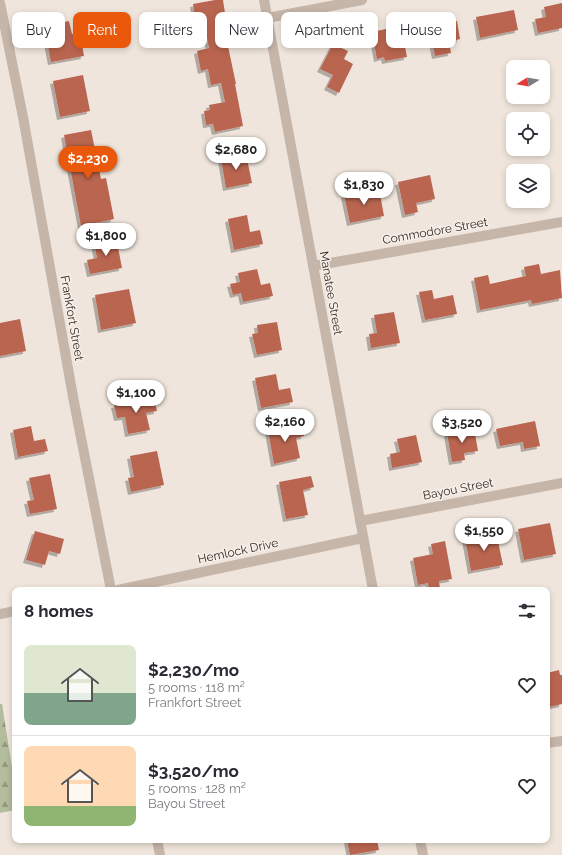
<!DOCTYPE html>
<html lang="en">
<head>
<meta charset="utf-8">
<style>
  :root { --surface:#fff; --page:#f2f2f3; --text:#2b2b33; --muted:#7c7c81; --line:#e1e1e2; --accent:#ea580c }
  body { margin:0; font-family:Raleway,sans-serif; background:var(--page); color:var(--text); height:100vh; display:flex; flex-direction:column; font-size:15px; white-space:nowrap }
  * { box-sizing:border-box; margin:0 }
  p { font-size:13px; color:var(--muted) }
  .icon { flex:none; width:22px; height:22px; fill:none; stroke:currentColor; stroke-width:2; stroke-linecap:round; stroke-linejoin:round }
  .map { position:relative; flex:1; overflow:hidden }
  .drawer { position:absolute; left:12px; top:587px; width:538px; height:256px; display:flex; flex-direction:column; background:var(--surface); border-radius:8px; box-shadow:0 2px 6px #0003 }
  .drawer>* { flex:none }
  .banner { position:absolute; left:12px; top:12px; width:538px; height:36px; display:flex; gap:8px }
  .needle { width:26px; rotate:259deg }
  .controls { position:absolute; left:506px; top:60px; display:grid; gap:8px }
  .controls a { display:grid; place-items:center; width:44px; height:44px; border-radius:8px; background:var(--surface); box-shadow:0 2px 6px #0003; font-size:20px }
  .price { position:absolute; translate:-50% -34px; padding:0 9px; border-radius:14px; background:#fff; color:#222; font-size:13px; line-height:26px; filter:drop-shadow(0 1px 2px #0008) }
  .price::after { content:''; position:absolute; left:50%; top:24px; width:12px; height:9px; margin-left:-6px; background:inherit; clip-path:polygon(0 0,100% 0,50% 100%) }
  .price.selected { background:var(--accent); color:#fff }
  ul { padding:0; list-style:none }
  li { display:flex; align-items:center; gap:12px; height:100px; padding:0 12px }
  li+li { border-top:1px solid var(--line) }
  li span { display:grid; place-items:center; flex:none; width:112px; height:80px; border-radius:8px; color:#555 }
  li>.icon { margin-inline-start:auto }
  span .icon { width:48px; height:48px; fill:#fffc; stroke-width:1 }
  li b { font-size:17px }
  h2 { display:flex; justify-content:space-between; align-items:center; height:48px; padding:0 12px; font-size:17px }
  .pill { padding:0 14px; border-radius:8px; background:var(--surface); box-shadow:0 2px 6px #0003; font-size:14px; line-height:36px }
  .pill.selected { background:var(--accent); color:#fff }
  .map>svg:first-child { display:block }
  .forest { fill:url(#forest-firs) }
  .building { fill:#b96550; filter:url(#shadow) }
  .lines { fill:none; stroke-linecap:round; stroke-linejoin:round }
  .minor { stroke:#c6b5a9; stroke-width:10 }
  .labels { text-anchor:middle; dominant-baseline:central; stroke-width:3; stroke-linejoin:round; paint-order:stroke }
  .street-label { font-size:12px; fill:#342b28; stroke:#f7efe8 }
</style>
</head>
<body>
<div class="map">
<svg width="562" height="855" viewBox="0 0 562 855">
  <defs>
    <pattern id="forest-firs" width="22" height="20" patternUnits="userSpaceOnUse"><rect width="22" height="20" fill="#b3bc9d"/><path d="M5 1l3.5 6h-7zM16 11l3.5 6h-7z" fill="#929980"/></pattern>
    <filter id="shadow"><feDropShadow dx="-3" dy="3" stdDeviation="0" flood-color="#0004"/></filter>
  </defs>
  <rect width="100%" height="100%" fill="#efe5dc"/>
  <polygon class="forest" points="0,704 2,704 15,786 15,810 0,813"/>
  <g class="building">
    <polygon points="215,0 223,0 225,13 221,13 236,84 235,84 243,126 215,132 213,124 206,125 204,111 210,110 209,105 225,102 221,83 211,85 208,69 201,71 197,51 209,48 205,27 197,29 193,4"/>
    <polygon points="562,3 562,28 538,33 535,19 546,17 544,7"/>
    <polygon points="514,10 518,30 480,38 476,17"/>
    <polygon points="69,21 72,34 80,32 84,56 51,62 44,26"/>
    <polygon points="457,21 460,39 449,42 451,53 435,56 429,27"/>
    <polygon points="386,29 388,39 403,36 407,57 385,61 384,57 377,59 372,32"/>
    <polygon points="333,44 348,51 344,59 353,64 339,93 327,87 333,75 320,69"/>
    <polygon points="83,75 90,111 60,117 53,81"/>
    <polygon points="91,130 101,179 106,178 114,219 81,226 64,135"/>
    <polygon points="246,154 252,183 226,188 221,159"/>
    <polygon points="430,175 435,199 416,203 418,212 405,215 398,182"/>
    <polygon points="370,190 371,196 380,194 384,216 350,223 344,195"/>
    <polygon points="247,215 250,232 260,230 263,244 234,250 228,219"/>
    <polygon points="116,237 122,268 90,274 87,260 97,258 94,242"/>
    <polygon points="539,264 541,274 560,270 562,298 532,304 531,300 480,310 474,278 488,275 490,284 526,276 524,267"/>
    <polygon points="257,269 261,285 270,283 273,296 243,302 241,293 233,295 230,284 240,282 238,273"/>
    <polygon points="129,289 136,323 101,330 95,295"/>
    <polygon points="432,290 434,299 453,295 457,314 425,320 419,292"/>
    <polygon points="394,312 400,343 371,348 369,334 377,333 374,315"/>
    <polygon points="20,319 26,351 0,356 0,323"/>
    <polygon points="277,322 282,350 257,355 252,334 258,333 257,325"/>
    <polygon points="276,374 279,390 290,388 293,402 261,408 255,378"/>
    <polygon points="154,397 157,411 146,413 150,430 128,434 125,417 117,418 114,405"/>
    <polygon points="535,421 540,446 524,449 523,442 500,446 496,429"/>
    <polygon points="302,423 304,436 296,438 300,458 274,464 268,430"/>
    <polygon points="31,426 34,441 45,439 48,451 18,457 13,430"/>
    <polygon points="474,428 478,451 464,453 465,460 452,462 447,433"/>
    <polygon points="416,435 422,462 392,468 390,454 400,452 397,439"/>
    <polygon points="157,451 164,485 131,492 128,478 134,477 130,456"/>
    <polygon points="50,474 57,509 30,514 27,501 34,500 29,478"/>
    <polygon points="311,476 314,487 303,490 308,515 286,519 279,482"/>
    <polygon points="550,523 556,554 524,560 518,529"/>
    <polygon points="35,531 64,539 60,554 49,551 45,565 26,560"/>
    <polygon points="496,532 503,565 471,571 465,538"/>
    <polygon points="445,541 452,579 439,581 440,589 429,590 428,583 418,585 413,558 433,554 431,544"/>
    <polygon points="559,670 560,675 562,675 562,704 549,707 547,673"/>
    <polygon points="347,840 377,840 379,850 350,855"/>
  </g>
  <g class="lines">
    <g class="minor">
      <polyline points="264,0 373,590"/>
      <polyline points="0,3 23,117 74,402 111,590"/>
      <polyline points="267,18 362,0"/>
      <polyline points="313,266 562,222"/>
      <polyline points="360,521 562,483"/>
      <polyline points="118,590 363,538"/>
      <polyline points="0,614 15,611"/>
      <polyline points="547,743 562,741"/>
      <polyline points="157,840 160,855"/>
      <polyline points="420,840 423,855"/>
    </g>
  </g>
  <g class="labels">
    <g class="street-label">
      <text transform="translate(435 231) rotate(-10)">Commodore Street</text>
      <text transform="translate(331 293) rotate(80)">Manatee Street</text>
      <text transform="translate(72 318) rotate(80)">Frankfort Street</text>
      <text transform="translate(458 489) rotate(-11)">Bayou Street</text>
      <text transform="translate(238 551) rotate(-12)">Hemlock Drive</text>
    </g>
  </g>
</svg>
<div class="controls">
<a><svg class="needle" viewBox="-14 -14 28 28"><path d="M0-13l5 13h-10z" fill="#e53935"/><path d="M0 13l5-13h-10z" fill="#7c7c81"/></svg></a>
<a><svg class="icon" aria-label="locate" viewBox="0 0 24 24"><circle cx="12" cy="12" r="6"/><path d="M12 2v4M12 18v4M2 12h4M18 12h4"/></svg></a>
<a><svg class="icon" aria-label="layers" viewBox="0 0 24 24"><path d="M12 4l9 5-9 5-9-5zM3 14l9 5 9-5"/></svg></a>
</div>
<b class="price" style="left:236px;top:171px">$2,680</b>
<b class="price selected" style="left:88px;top:180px">$2,230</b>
<b class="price" style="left:364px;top:206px">$1,830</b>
<b class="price" style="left:106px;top:257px">$1,800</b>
<b class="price" style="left:136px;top:414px">$1,100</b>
<b class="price" style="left:285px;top:443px">$2,160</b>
<b class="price" style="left:462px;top:444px">$3,520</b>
<b class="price" style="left:484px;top:552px">$1,550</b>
<div class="banner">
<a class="pill">Buy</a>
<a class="pill selected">Rent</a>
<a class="pill">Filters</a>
<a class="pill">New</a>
<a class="pill">Apartment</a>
<a class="pill">House</a>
</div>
<section class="drawer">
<h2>8 homes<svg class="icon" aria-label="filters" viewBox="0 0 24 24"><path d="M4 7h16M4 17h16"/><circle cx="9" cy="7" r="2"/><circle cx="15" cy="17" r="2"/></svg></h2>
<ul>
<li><span style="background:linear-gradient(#dfe7d0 60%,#7fa58c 0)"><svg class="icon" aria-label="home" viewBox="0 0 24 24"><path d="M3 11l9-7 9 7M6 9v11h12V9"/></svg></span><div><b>$2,230/mo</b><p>5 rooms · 118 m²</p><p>Frankfort Street</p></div><svg class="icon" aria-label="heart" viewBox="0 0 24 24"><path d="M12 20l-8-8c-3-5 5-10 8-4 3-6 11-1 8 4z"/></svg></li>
<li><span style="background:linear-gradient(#ffd9b3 75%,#8fb573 0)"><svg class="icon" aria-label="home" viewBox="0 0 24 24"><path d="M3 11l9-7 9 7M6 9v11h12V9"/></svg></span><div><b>$3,520/mo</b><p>5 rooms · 128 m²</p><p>Bayou Street</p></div><svg class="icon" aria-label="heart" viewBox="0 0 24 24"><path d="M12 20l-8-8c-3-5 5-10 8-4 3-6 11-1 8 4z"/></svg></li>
</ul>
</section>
</div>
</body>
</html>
